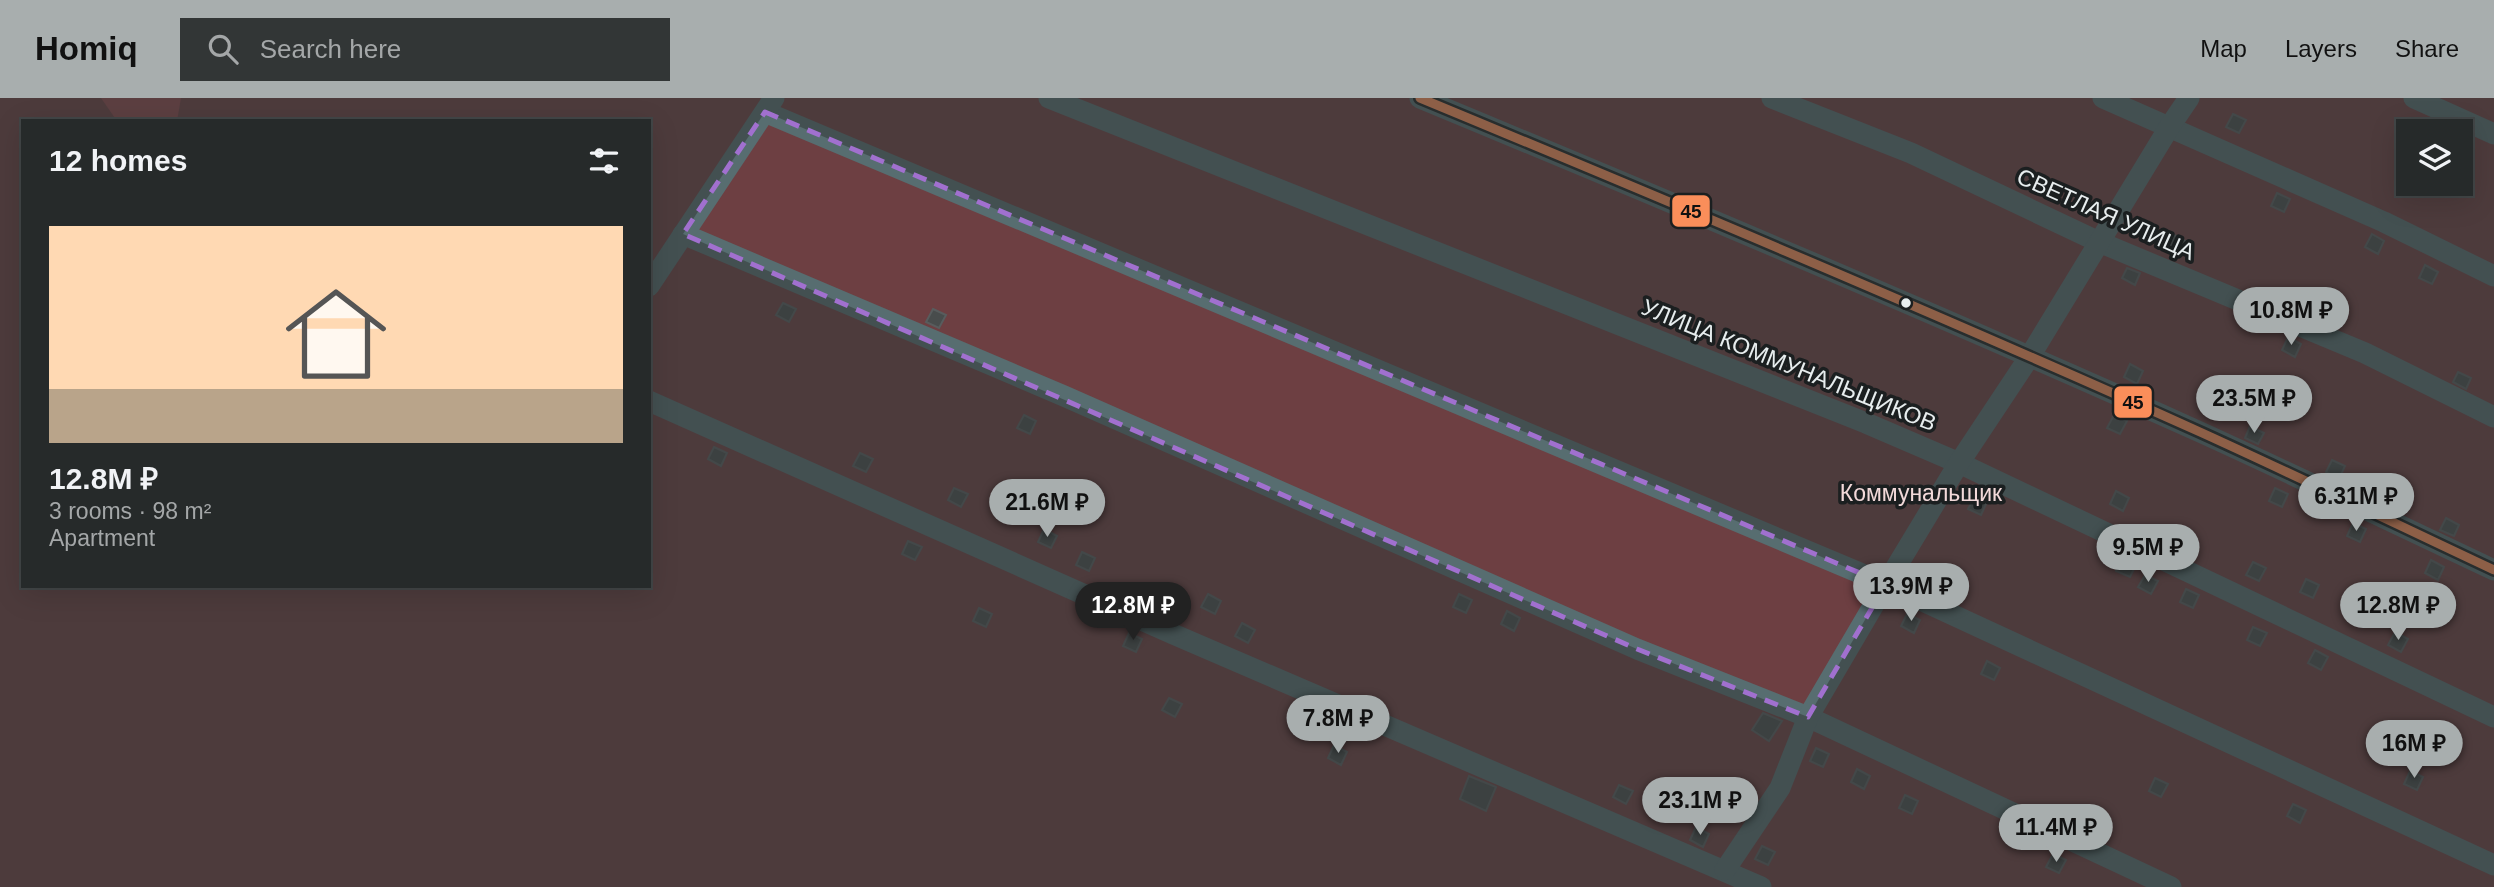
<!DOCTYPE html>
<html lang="en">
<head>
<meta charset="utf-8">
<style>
  :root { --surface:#262a2a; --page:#323636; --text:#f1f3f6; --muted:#a4a7a8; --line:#424647; --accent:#a8aeae }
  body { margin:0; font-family:Arial,sans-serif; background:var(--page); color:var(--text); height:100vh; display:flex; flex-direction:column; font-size:26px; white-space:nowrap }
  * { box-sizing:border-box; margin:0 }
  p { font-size:23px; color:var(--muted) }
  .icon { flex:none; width:38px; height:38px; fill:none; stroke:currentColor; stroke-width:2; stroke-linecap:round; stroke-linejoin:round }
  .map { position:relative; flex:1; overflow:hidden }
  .details { position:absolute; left:21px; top:21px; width:630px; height:469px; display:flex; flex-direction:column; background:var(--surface); border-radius:0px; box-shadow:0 7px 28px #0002,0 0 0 2px var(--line) }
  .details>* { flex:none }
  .buttons { position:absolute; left:2396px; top:21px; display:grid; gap:14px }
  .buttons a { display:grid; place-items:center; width:77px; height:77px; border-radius:0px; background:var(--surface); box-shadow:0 7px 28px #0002,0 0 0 2px var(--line); font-size:35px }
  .price { position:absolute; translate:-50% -60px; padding:0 16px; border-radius:24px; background:var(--accent); color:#111; font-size:23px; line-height:46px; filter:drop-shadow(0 2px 4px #0008) }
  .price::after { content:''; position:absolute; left:50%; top:42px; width:21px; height:16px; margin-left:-10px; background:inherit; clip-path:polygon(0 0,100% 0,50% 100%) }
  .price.on { background:#222; color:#fff }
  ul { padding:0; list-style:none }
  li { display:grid; align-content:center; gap:14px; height:371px; padding:0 28px }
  li span { display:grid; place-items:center; height:217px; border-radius:0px; color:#555 }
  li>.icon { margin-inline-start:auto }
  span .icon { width:126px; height:126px; fill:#fffc; stroke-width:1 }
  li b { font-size:30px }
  h2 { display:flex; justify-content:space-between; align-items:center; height:84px; padding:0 28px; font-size:30px }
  header { display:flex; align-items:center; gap:42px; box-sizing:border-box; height:98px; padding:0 35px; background:var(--accent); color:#111 }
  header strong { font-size:33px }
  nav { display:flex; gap:38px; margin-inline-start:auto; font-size:24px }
  .search { width:490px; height:63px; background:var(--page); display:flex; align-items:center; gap:18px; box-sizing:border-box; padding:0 24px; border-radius:0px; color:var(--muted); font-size:26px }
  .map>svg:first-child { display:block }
  .green { fill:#6d3f42; fill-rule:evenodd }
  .water { fill:#8e474c }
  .building { fill:#484c4c; stroke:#585c5d; stroke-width:2 }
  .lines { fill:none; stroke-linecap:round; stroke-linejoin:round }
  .street { stroke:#576d70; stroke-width:21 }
  .bus-1-casing { stroke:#1b1f20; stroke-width:14 }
  .bus-1 { stroke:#fa8e5a; stroke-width:9 }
  .marked { fill:none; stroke:#a170cf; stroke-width:5; stroke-dasharray:14 9; stroke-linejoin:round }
  .bus-dot { fill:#e7edee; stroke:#1b1f20; stroke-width:2.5 }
  .labels { text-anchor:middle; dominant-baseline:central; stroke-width:7; stroke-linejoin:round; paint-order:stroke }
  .street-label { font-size:23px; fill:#e7edee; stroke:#1b1f20 }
  .park-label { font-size:23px; fill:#f2d9d9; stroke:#1b1f20 }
  .line-badge { stroke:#1b1f20; stroke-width:2.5 }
  .pale-badge-label { font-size:19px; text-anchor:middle; font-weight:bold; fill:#111 }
</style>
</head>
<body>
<header>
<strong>Homiq</strong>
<div class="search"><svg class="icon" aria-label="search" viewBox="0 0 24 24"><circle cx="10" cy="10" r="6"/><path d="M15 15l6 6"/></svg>Search here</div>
<nav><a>Map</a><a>Layers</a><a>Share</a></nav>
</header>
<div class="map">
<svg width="2494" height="789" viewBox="0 0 2494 789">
  <rect width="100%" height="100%" fill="#333838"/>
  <path class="green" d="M0 0H2494V789H0ZM23 23H649V488H23ZM2408 33H2460V86H2408Z"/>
  <polygon class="water" points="101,0 181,0 177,23 117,23"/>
  <g class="building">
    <polygon points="2233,16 2246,22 2239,35 2226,29"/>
    <polygon points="2277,95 2290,101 2284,114 2271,108"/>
    <polygon points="2372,136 2384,143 2378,156 2365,149"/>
    <polygon points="2174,137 2187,144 2181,156 2168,150"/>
    <polygon points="2425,167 2438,174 2432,186 2419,180"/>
    <polygon points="2127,170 2140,175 2135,187 2122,180"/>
    <polygon points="2305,195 2318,201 2311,214 2298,208"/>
    <polygon points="783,205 796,211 789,224 776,217"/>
    <polygon points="933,211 946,217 939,230 926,224"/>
    <polygon points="2288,239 2301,246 2295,259 2282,252"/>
    <polygon points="2130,266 2143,273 2137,286 2124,279"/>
    <polygon points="2458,274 2471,280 2466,291 2453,284"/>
    <polygon points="1024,317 1036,323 1030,336 1017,330"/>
    <polygon points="2114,317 2127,323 2120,336 2107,330"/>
    <polygon points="2250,328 2264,335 2258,346 2245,340"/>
    <polygon points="714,349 727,355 721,368 708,361"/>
    <polygon points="860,355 873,361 866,374 853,368"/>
    <polygon points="2332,362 2345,368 2339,381 2326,374"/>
    <polygon points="2383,385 2396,392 2389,405 2376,398"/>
    <polygon points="954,390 968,396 961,409 948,402"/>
    <polygon points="2275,390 2288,396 2282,409 2269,403"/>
    <polygon points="2116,393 2129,400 2123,413 2110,406"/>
    <polygon points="1975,398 1987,404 1981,417 1968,411"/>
    <polygon points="2446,420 2459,427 2454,438 2440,432"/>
    <polygon points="2353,425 2366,431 2360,444 2347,438"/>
    <polygon points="2158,427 2171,434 2165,447 2152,440"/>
    <polygon points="1044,431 1057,438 1051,450 1038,444"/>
    <polygon points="908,443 922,449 915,462 902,456"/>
    <polygon points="1082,454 1095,460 1089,473 1076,467"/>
    <polygon points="2123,460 2136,467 2130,479 2116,473"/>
    <polygon points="2431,462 2444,469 2438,482 2425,475"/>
    <polygon points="2253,464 2266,470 2259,483 2246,477"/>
    <polygon points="2145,477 2158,483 2151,496 2138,489"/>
    <polygon points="2306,481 2319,487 2313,500 2300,494"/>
    <polygon points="2186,491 2199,497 2193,510 2180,504"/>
    <polygon points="1208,496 1221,503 1215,516 1201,509"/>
    <polygon points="1459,496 1472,502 1466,515 1453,509"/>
    <polygon points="979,510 992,516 986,529 973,523"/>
    <polygon points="1507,513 1520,520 1514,533 1501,526"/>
    <polygon points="1907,516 1920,522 1914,535 1901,528"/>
    <polygon points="1242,525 1255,532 1248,545 1235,538"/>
    <polygon points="2253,529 2267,535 2260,548 2247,542"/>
    <polygon points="2395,534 2408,541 2401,554 2388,547"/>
    <polygon points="1129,535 1142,541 1136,554 1123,548"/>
    <polygon points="2315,552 2328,559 2321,572 2308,565"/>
    <polygon points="1987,563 2000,570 1994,582 1981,576"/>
    <polygon points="1169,600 1182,606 1175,619 1162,612"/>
    <polygon points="1763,615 1782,623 1769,643 1752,632"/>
    <polygon points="1334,647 1347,654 1341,667 1328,660"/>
    <polygon points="1816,650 1829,656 1823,669 1810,663"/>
    <polygon points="1857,671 1870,678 1864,691 1851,684"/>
    <polygon points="2410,673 2423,679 2417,692 2404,686"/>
    <polygon points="1469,678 1496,689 1486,713 1460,701"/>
    <polygon points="2155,680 2168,686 2161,699 2149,693"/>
    <polygon points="1619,687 1633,693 1626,706 1613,699"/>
    <polygon points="1905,697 1918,703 1912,716 1899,710"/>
    <polygon points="2293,706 2306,712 2300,725 2287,718"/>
    <polygon points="1696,729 1709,736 1703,749 1690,742"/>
    <polygon points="1762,748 1775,754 1768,767 1755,761"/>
    <polygon points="2053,756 2066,762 2059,775 2046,769"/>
  </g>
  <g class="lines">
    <g class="street">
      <polyline points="1049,0 1866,325 1959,365 2494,619"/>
      <path d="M1420 0C1681 108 1942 218 2200 334 2299 379 2396 426 2494 472"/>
      <polyline points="1772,0 1911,55 2099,144 2365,255 2494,319"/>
      <polyline points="2103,0 2384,124 2494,178"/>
      <polyline points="2414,0 2494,36"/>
      <polyline points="765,14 1886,486 2494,767"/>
      <polyline points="683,136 1064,298 1637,551 1808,619 2171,789"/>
      <polyline points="649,188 774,0"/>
      <polyline points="649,303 1173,536 1761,789"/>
      <polyline points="1725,772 1780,690 1808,619 1886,486 1959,365 2030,258 2170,28 2189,0"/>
    </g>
    <g class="bus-1-casing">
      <path id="bus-1" d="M1420 0C1681 108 1942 218 2200 334 2299 379 2396 426 2494 472"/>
    </g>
    <use href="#bus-1" class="bus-1"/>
  </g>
  <path d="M0 0H2494V789H0ZM765 14 1886 486 1808 619 1637 551 683 136Z" fill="#333838" fill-opacity=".55" fill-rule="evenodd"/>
  <path class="marked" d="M765 14 1886 486 1808 619 1637 551 683 136Z"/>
  <circle class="bus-dot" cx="1906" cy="205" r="6"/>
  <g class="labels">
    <g class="street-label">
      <text transform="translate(2106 116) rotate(24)">СВЕТЛАЯ УЛИЦА</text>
      <text transform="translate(1789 267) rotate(22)">УЛИЦА КОММУНАЛЬЩИКОВ</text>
    </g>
    <g class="park-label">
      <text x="1921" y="395">Коммунальщик</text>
    </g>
  </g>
  <g class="line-badge">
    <rect x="1671" y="96" width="40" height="34" rx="7" fill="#fa8e5a"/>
    <rect x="2113" y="287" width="40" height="34" rx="7" fill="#fa8e5a"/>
  </g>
  <g class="pale-badge-label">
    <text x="1691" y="120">45</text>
    <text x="2133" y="311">45</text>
  </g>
</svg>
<div class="buttons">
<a><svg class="icon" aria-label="layers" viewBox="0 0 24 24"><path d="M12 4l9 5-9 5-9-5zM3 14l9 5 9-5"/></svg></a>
</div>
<b class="price" style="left:2291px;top:249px">10.8M ₽</b>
<b class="price" style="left:2254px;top:337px">23.5M ₽</b>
<b class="price" style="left:2356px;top:435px">6.31M ₽</b>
<b class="price" style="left:1047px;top:441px">21.6M ₽</b>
<b class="price" style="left:2148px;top:486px">9.5M ₽</b>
<b class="price" style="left:1911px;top:525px">13.9M ₽</b>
<b class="price on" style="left:1133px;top:544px">12.8M ₽</b>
<b class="price" style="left:2398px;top:544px">12.8M ₽</b>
<b class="price" style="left:1338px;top:657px">7.8M ₽</b>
<b class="price" style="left:2414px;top:682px">16M ₽</b>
<b class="price" style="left:1700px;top:739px">23.1M ₽</b>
<b class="price" style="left:2056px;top:766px">11.4M ₽</b>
<section class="details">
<h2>12 homes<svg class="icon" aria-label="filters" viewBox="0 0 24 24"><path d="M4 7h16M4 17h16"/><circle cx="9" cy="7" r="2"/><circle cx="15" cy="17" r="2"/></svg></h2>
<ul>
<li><span style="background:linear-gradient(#ffd9b3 75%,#b9a48a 0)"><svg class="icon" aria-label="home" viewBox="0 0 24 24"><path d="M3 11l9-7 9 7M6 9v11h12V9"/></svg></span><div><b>12.8M ₽</b><p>3 rooms · 98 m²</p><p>Apartment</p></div></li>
</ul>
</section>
</div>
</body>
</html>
